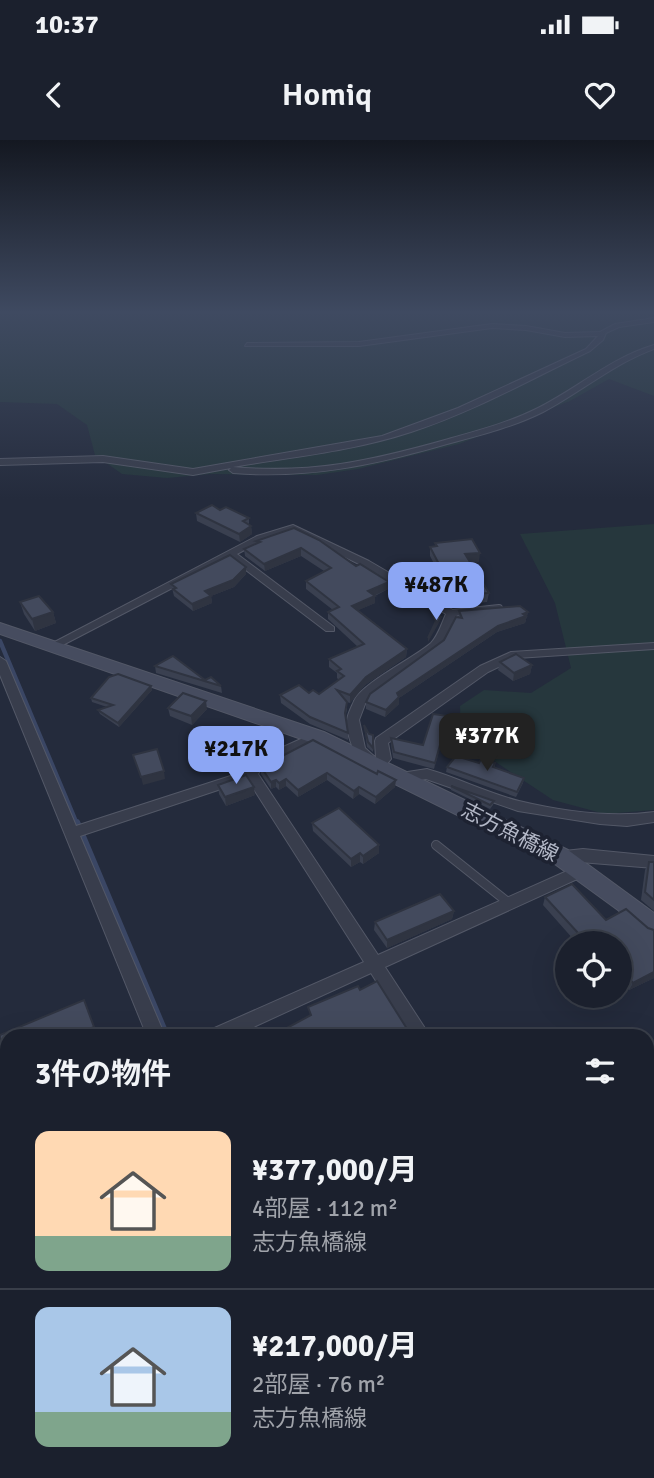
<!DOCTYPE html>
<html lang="ja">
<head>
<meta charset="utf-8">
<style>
  :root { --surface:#1b202d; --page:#282d39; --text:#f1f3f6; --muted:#a0a3aa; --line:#393e49; --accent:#8ca6f4 }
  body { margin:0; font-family:Signika,"Noto Sans JP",sans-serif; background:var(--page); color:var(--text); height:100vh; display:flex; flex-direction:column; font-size:26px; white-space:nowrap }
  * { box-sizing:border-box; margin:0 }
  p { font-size:23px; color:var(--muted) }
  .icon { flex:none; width:38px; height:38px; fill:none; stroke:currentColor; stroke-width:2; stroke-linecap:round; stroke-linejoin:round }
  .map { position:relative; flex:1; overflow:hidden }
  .sheet { position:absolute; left:0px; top:889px; width:654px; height:450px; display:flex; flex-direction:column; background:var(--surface); border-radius:21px 21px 0 0; box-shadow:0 7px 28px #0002,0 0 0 2px var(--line) }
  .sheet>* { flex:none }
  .tools { position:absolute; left:555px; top:791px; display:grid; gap:14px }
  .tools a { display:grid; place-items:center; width:77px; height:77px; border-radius:50%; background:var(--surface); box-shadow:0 7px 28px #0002,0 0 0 2px var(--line); font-size:35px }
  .price { position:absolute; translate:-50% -60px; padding:0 16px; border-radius:14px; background:var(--accent); color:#111; font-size:23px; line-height:46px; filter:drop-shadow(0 2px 4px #0008) }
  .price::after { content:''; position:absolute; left:50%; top:42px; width:21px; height:16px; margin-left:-10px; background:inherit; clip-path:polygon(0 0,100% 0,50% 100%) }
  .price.active { background:#222; color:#fff }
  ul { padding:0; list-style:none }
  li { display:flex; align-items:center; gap:21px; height:175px; padding:0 35px }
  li+li { border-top:2px solid var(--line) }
  li span { display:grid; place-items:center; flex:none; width:196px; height:140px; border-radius:14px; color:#555 }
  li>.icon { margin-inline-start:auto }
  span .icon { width:84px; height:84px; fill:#fffc; stroke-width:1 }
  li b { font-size:30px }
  h2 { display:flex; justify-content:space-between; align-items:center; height:84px; padding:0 35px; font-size:30px }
  .status { display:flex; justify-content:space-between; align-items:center; height:49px; padding:0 35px; background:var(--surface); direction:ltr }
  .status svg { height:19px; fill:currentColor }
  header { display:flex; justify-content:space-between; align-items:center; height:91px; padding:0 35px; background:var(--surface); font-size:32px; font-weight:600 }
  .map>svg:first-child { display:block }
  .green { fill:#26373d }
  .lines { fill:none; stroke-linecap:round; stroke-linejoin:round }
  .stream-far2 { stroke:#3a4664; stroke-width:4.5 }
  .stream-far1 { stroke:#3a4664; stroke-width:6 }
  .stream { stroke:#3a4664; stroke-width:8 }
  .lane-far1-casing { stroke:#535867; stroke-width:8 }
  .lane-casing { stroke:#535867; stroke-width:10 }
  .street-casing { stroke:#535867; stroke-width:2 }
  .secondary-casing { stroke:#535867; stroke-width:2 }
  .lane-far1 { stroke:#383d4c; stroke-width:6 }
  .lane { stroke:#383d4c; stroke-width:8 }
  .street { fill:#383d4c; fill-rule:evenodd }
  .secondary { fill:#464c5f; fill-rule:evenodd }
  .wall { fill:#3a4050 }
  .shaded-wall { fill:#2f3441 }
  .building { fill:#434a5d; stroke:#2f3441; stroke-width:2 }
  .labels { text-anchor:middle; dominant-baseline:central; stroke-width:7; stroke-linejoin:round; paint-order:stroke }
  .street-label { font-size:21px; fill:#b3b8c7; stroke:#1d2231 }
</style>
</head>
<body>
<div class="status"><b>10:37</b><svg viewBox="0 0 49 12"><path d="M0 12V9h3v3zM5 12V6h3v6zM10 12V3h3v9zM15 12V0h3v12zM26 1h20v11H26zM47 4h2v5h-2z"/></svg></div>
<header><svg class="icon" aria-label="back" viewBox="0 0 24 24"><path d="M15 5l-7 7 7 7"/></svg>Homiq<svg class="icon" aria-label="heart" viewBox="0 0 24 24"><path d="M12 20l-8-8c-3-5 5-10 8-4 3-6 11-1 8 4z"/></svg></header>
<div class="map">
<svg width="654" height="1338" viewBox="0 0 654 1338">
  <rect width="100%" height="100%" fill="#242b3c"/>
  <g class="green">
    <polygon points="0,171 654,171 654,256 609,239 570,261 459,304 358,329 317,335 211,334 167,338 122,334 95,315 87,285 57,264 0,262"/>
    <polygon points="654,384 654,670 605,674 553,660 461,599 460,566 484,550 531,553 571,528 555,463 520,394"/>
  </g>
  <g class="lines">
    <polyline class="stream-far2" points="0,501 77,684"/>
    <polyline class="stream-far1" points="77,682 167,896"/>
    <polyline class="stream" points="351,1332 353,1338"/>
    <g class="lane-far1-casing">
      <polyline id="lane-far1" points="452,473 499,468"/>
    </g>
    <g class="lane-casing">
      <polyline id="lane" points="436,705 509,763"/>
    </g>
    <g class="street-casing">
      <g id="street">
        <path d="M654 178V182L619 187 606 193 603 200 590 211C531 239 473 272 411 292 354 311 292 317 233 327 312 334 370 321 445 300 476 291 508 283 536 269 577 249 610 218 654 205V209C613 224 581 252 543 272 513 287 480 295 447 304 374 325 310 339 233 333L229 330 231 328 193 335 103 322 0 325V319L103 316 193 329 382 296 458 268 586 209 598 196 565 197 526 190 492 188 359 206H245L247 203 359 202 492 184 526 186 565 193 600 192 615 184Z"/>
        <path d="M293 385 369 421 458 473 442 505 367 559 359 580 365 608 376 618 375 601 376 598 480 526 511 512 654 503V509L517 518 488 532 388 603 391 619C368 649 346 603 347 581 347 575 352 566 354 561 362 543 414 518 431 503 438 496 442 483 446 474L361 425 292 391 263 400 237 414 334 487V491H326L230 418 57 508 53 509 47 506 257 396Z"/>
        <polygon points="0,517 6,521 76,686 246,631 252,621 312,594 322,594 323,597 322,600 262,627 258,634 378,815 576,727 586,727 588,731 586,735 385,827 430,896 411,896 371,833 234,896 207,896 210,890 364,822 248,640 80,696 165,896 147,896 0,535"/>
        <path d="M427 629C458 638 488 653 519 661 561 671 612 678 654 672V682L627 686 600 684 518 671 426 639 401 643 394 638 401 633Z"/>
        <polygon points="583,709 654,716 654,728 555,720 553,716 555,712"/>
        <polygon points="648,1236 654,1238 654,1268 648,1266"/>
        <polygon points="324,1332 349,1332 351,1338 326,1338"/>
      </g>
    </g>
    <g class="secondary-casing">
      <polygon id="secondary" points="0,483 324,592 568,710 654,773 654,797 646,794 618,770 552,722 310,602 0,494"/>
    </g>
    <use href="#lane-far1" class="lane-far1"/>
    <use href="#lane" class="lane"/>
    <use href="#street" class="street"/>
    <use href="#secondary" class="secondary"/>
  </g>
  <g class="wall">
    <polygon points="220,370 249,378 249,385 251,386 252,394 240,402 197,381 196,373"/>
    <polygon points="294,388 356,426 389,442 388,449 375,456 375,463 358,470 407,509 406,517 365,545 350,563 347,562 347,570 345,578 348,593 348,600 310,584 281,563 280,555 309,553 319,554 339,540 337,538 337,533 329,527 329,519 358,507 328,479 328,472 333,470 306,449 306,441 324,431 301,416 265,431 245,416 244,409 256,404 256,401"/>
    <polygon points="435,403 479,422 470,423 489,453 487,462 451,466 445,454 446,447 430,416 430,407 435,406"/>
    <polygon points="246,427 246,434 234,447 211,456 212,463 193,471 174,456 171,444"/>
    <polygon points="20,462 53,472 56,483 35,491 24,474"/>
    <polygon points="459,471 528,472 525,483 497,492 399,558 399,564 385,577 366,569 366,562 444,500 459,477"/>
    <polygon points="500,522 532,525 530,534 513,541 498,530"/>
    <polygon points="155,526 205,540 221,546 222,553 156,533"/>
    <polygon points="151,546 152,550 119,587 100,574 98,570 107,567 92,562 91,558"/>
    <polygon points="168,568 207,569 192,585 170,576"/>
    <polygon points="447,582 434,629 393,618 391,604 391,598 423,605"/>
    <polygon points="364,585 369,594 373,595 373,612 367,607"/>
    <polygon points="313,600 395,647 375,664 359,654 353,659 327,640 298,657 286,646 279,650 276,647 271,649 261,634 261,627"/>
    <polygon points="479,623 495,623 495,628 524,638 523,643 516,657 446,632 447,627"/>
    <polygon points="218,645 255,655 226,666 219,654"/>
    <polygon points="451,646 494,661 493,665 490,669 451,650"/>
    <polygon points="312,683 379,713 363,724 360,722 351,727 313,691"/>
    <polygon points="649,722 654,722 654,771 641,760 645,730"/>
    <polygon points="572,744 606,780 626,769 648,788 654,790 654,838 629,850 620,840 620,803 572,803 574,800 543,765 545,757"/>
    <polygon points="454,771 452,779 387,808 374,790 375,782"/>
  </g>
  <g class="shaded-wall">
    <polygon points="251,386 252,394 240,402 239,394"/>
    <polygon points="301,408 301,416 265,431 264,424"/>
    <polygon points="480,413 479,422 463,424 465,414"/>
    <polygon points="246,427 246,434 234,447 206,458 205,451"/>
    <polygon points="389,442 388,449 371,457 375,456 375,463 352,473 352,466 368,451"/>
    <polygon points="211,456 212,463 193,471 192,464"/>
    <polygon points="53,472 56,483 35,491 32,479"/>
    <polygon points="528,472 525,483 497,492 399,558 399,564 385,577 386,570 397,553 498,486"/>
    <polygon points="441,477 440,481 428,502 428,498"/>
    <polygon points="407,509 406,517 365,545 350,563 350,555 366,537"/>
    <polygon points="532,525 530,534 513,541 514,533"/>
    <polygon points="151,546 152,550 119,587 118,583"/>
    <polygon points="206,561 207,569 192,585 191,576"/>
    <polygon points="448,576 447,582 434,629 435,623"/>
    <polygon points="164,631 165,639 143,645 141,637"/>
    <polygon points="327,633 327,640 298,657 298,650"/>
    <polygon points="286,639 286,646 279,650 279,643"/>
    <polygon points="276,640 276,647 271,649 271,642"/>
    <polygon points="396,640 395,647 375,664 376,657"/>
    <polygon points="254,647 255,655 226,666 225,657"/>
    <polygon points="359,647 359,654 353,659 354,651"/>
    <polygon points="379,705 379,713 363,724 363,716"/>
    <polygon points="360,713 360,722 351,727 351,719"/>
    <polygon points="454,771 452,779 387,808 387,800"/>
    <polygon points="654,832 654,838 629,850 633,843"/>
    <polygon points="87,867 97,894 93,896 72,896"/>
    <polygon points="7,923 7,932 0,935 0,926"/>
  </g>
  <g class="building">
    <polygon points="212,365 220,370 226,367 249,378 243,381 251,386 239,394 196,373"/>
    <polygon points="294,388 319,400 356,426 360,424 389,442 368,451 375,456 352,466 407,509 366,537 350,555 337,550 347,562 345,573 348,593 310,577 280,555 299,545 309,553 313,550 319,554 344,536 337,531 341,529 329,519 364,504 328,472 339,467 306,441 331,428 301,408 264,424 244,409 260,402 256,401"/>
    <polygon points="472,399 480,413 465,414 489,453 452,456 446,445 450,445 430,407 437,406 435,403"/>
    <polygon points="230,415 246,427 233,440 205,451 211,456 192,464 173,449 176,448 171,444"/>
    <polygon points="39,456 53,472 32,479 20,462"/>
    <polygon points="520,466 528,472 523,474 526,476 498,486 397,553 399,557 386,570 366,562 370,554 444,500 456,477 462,478 459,471"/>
    <polygon points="433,475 441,477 428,498 436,481"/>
    <polygon points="516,514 532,525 514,533 500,522"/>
    <polygon points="173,516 205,540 211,537 221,546 155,526"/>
    <polygon points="118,534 151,546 118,583 98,570 113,565 91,558 109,537"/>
    <polygon points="183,553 206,561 191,576 168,568"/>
    <polygon points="433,574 448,576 435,623 394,612 391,598 423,605"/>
    <polygon points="364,585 369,594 373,595 373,608 368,602"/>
    <polygon points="313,600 377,634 378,631 396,640 376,657 359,647 354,651 327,633 298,650 286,639 279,643 276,640 271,642 261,627"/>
    <polygon points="157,609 164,631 141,637 133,615"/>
    <polygon points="456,616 479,623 481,619 495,623 493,627 524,638 517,652 447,627"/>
    <polygon points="246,635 254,647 225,657 218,645"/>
    <polygon points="451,646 494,661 490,665"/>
    <polygon points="339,668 379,705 363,716 360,713 351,719 312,683"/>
    <polygon points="649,722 654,722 654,760 645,752"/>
    <polygon points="572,744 606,780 626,769 648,788 654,790 654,832 633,843 620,828 620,803 581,803 575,796 579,794 545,757"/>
    <polygon points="440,754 454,771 387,800 375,782"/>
    <polygon points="377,841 409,892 400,896 272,896 311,875 308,867 358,846 360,850"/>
    <polygon points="84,860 94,887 72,896 7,896 7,923 0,926 0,895"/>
  </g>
  <linearGradient id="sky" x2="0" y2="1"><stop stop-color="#141821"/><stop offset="0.48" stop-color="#3f4a61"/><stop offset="1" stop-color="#3f4a61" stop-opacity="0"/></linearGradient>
  <rect width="654" height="359" fill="url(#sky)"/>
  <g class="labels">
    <g class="street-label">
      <text transform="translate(510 692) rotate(27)">志方魚橋線</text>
    </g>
  </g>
</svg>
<div class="tools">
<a><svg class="icon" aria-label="locate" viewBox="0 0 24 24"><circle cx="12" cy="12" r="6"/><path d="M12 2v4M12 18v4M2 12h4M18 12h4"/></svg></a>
</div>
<b class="price" style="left:436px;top:482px">¥487K</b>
<b class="price active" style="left:487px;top:633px">¥377K</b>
<b class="price" style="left:236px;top:646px">¥217K</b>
<section class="sheet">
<h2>3件の物件<svg class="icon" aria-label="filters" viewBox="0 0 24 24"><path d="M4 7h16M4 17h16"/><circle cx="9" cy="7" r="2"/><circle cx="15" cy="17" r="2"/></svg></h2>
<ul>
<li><span style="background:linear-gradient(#ffd9b3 75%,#7fa58c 0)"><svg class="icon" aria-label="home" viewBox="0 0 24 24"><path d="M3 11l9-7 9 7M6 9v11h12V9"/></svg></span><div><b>¥377,000/月</b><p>4部屋 · 112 m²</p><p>志方魚橋線</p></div></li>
<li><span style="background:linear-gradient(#a9c7e8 75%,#7fa58c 0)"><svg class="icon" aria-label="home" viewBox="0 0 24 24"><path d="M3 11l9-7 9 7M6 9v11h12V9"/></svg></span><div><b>¥217,000/月</b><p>2部屋 · 76 m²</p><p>志方魚橋線</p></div></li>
</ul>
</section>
</div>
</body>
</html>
